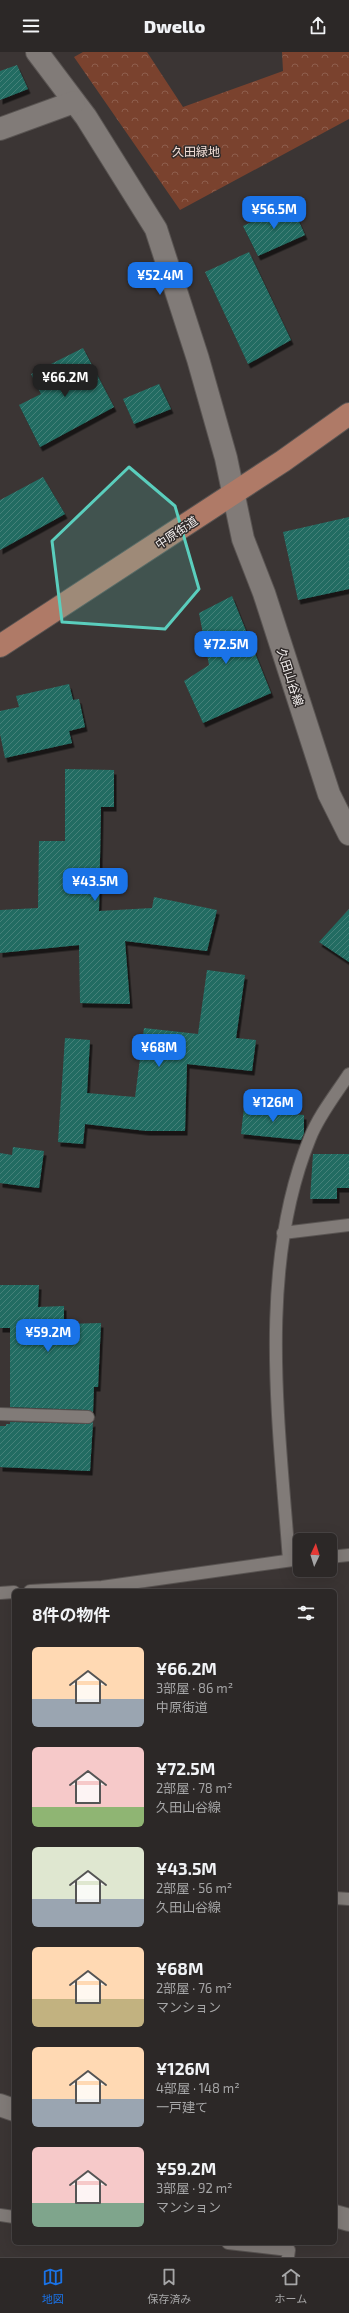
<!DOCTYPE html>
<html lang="ja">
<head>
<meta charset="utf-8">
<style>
  :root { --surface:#2c2827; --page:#34302f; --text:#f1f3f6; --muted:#a6a6a7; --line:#484444; --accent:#1a73e8 }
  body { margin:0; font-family:"Exo 2","Noto Sans JP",sans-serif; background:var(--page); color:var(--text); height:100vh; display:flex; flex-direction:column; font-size:15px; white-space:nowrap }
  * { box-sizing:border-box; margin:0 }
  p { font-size:13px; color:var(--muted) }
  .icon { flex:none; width:22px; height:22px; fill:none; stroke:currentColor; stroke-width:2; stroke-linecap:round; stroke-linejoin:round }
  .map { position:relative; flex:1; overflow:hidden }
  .side { position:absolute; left:12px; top:1537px; width:325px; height:656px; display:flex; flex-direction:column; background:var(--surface); border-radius:6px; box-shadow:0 4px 16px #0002,0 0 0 1px var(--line) }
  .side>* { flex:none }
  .needle { width:26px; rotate:4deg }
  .fabs { position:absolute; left:293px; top:1481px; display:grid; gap:8px }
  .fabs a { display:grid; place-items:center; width:44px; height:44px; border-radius:6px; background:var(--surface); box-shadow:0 4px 16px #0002,0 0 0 1px var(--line); font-size:20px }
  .price { position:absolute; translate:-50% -34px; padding:0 9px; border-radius:8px; background:var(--accent); color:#fff; font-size:13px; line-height:26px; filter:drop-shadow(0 1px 2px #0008) }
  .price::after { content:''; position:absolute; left:50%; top:24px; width:12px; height:9px; margin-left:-6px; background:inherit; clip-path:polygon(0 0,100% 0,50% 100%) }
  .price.selected { background:#222; color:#fff }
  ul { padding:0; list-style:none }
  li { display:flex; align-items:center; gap:12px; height:100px; padding:0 20px }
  li span { display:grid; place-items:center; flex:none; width:112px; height:80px; border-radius:6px; color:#555 }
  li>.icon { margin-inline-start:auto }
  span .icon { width:48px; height:48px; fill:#fffc; stroke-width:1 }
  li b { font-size:17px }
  h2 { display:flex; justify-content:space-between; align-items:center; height:48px; padding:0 20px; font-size:17px }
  header { display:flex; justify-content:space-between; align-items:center; height:52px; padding:0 20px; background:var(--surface); font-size:18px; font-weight:800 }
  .tabs { display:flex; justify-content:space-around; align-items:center; height:56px; border-top:1px solid var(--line); background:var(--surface); font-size:11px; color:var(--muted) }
  .tabs a { display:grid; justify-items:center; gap:2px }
  .tabs .selected { color:var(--accent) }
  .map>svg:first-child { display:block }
  .forest { fill:url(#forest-crowns) }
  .building { fill:url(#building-hatch); filter:url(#shadow) }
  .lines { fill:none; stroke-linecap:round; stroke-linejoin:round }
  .service-casing { stroke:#595452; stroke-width:14 }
  .minor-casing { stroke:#595452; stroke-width:24 }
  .tertiary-casing { stroke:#595452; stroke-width:24 }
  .primary-casing { stroke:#595452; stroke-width:24 }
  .service { stroke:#817b78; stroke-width:12 }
  .minor { stroke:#817b78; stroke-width:22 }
  .tertiary { stroke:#817b78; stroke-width:22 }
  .primary { stroke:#af7a67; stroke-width:22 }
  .marked { fill:#5acebd; fill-opacity:0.2; stroke:#5acebd; stroke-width:3; stroke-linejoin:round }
  .labels { text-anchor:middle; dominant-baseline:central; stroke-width:3; stroke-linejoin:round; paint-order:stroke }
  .park-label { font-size:12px; fill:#f3dfd8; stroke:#302b2a }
  .street-label { font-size:12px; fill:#f5f1f0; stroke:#302b2a }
</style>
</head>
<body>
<header><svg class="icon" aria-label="menu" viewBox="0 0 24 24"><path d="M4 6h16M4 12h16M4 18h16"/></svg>Dwello<svg class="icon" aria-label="share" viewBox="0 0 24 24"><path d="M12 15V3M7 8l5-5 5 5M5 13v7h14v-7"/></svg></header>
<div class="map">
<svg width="349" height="2205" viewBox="0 0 349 2205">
  <defs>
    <pattern id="forest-crowns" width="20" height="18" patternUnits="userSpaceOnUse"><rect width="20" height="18" fill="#7a422e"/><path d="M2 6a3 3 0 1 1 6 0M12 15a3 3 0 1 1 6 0" fill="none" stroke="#8e5e4d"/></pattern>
    <pattern id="building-hatch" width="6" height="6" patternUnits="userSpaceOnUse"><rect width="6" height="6" fill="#246c62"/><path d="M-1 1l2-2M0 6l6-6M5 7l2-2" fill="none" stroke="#448179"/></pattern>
    <filter id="shadow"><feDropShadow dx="2.5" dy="4.5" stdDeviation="0" flood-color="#0009"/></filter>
  </defs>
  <rect width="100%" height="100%" fill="#3b3534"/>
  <polygon class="forest" points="83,0 147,0 183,55 283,19 282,0 349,0 349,67 180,158 74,5"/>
  <g class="building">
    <polygon points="17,13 28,37 0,48 0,19"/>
    <polygon points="292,154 305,183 258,204 243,174 282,155 283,157"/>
    <polygon points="249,200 291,288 248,312 205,220"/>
    <polygon points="83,296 114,355 40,395 19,353 41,342 31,322"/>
    <polygon points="159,332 171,357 134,372 123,347"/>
    <polygon points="43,425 65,462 0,498 0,448"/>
    <polygon points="349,465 349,537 298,548 283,480"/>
    <polygon points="232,544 271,641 203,671 184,629 209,613 199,561"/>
    <polygon points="69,632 73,648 79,647 85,675 69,679 72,691 5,706 0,682 0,659 19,655 16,644"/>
    <polygon points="65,717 114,718 114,755 101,755 99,859 152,856 154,845 217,858 207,899 125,889 130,952 80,951 79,893 0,901 0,858 38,856 39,789 65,789"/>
    <polygon points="349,857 349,910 319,890"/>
    <polygon points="207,918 245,923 236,986 256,988 252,1019 187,1012 185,1079 147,1079 85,1072 83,1092 58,1090 65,986 90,988 87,1041 135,1045 144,976 198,982"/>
    <polygon points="244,1055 290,1058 292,1062 304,1063 304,1081 301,1088 241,1082"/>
    <polygon points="13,1095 44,1099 39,1136 0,1131 0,1101 12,1103"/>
    <polygon points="313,1102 349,1102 349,1136 337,1136 337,1147 310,1147"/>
    <polygon points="0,1233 39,1233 38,1255 64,1254 64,1272 101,1271 98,1335 94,1335 93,1360 88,1358 10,1355 10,1276 0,1276"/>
    <polygon points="10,1370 88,1372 93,1370 90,1419 0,1415 0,1374 6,1374 6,1372 10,1372"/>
  </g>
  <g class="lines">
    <g class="service-casing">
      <g id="service">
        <polyline points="283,1181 349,1173"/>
        <polyline points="0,1362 88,1365"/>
        <polyline points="330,1505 349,1503"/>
        <path d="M289 1508C279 1372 257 1215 310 1086 319 1063 336 1042 349 1022"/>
        <polyline points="30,1539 102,1535 300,1507"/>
        <polyline points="0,1541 14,1540"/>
        <polyline points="335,1846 349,1847"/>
        <polyline points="0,2163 14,2165"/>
        <polyline points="228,2191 289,2198 288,2205"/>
      </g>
    </g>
    <g class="minor-casing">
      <g id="minor">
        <polyline points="37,0 86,65 156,177 198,307 226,406 243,487 264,541 329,742 349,782"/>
        <polyline points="0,2053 14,2058"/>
        <polyline points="335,2164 349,2168"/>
      </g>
    </g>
    <g class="tertiary-casing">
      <polyline id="tertiary" points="0,77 74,50"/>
    </g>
    <g class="primary-casing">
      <polyline id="primary" points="0,594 283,409 349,362"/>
    </g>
    <use href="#service" class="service"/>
    <use href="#minor" class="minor"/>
    <use href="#tertiary" class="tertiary"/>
    <use href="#primary" class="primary"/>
  </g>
  <path class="marked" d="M129 415 175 454 199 537 165 577 62 570 52 489Z"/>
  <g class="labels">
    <g class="park-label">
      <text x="196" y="99">久田緑地</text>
    </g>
    <g class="street-label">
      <text transform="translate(176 480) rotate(-34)">中原街道</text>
      <text transform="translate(291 625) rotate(72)">久田山谷線</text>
    </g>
  </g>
</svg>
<div class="fabs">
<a><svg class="needle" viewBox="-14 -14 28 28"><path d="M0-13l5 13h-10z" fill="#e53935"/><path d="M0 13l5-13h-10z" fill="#a6a6a7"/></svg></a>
</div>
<b class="price" style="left:274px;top:178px">¥56.5M</b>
<b class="price" style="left:160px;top:244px">¥52.4M</b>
<b class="price selected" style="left:65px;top:346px">¥66.2M</b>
<b class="price" style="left:226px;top:613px">¥72.5M</b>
<b class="price" style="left:95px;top:850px">¥43.5M</b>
<b class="price" style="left:159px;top:1016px">¥68M</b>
<b class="price" style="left:273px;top:1071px">¥126M</b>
<b class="price" style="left:48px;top:1301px">¥59.2M</b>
<section class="side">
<h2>8件の物件<svg class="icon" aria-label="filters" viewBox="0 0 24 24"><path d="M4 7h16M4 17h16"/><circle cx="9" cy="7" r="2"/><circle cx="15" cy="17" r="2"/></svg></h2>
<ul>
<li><span style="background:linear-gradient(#ffd9b3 65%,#9aa5b1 0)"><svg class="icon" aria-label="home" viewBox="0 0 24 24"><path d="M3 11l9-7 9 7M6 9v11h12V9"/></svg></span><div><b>¥66.2M</b><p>3部屋 · 86 m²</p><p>中原街道</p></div></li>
<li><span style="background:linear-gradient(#f6c9c9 75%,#8fb573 0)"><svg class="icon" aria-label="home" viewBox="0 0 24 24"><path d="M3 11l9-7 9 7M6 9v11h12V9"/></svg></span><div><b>¥72.5M</b><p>2部屋 · 78 m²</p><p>久田山谷線</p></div></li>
<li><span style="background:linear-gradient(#dfe7d0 65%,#9aa5b1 0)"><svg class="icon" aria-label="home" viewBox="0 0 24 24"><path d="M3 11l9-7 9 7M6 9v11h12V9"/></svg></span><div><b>¥43.5M</b><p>2部屋 · 56 m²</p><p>久田山谷線</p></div></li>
<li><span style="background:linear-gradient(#ffd9b3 65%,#c2b280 0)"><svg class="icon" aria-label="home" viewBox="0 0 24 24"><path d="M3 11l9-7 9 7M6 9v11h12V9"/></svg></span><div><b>¥68M</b><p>2部屋 · 76 m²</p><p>マンション</p></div></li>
<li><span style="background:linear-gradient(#ffd9b3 65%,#9aa5b1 0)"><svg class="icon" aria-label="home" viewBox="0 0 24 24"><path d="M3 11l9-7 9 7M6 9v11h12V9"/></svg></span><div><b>¥126M</b><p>4部屋 · 148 m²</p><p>一戸建て</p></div></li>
<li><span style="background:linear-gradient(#f6c9c9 70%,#7fa58c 0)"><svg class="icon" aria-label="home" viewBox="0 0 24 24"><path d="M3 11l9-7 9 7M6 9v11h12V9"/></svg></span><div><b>¥59.2M</b><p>3部屋 · 92 m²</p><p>マンション</p></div></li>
</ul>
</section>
</div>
<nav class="tabs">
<a class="selected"><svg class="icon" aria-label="map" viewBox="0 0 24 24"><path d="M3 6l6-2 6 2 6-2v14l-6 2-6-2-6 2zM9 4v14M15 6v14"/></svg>地図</a>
<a><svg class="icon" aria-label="saved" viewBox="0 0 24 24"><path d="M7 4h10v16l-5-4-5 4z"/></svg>保存済み</a>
<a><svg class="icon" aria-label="home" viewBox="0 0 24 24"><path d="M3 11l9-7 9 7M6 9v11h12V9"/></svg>ホーム</a>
</nav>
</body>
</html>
